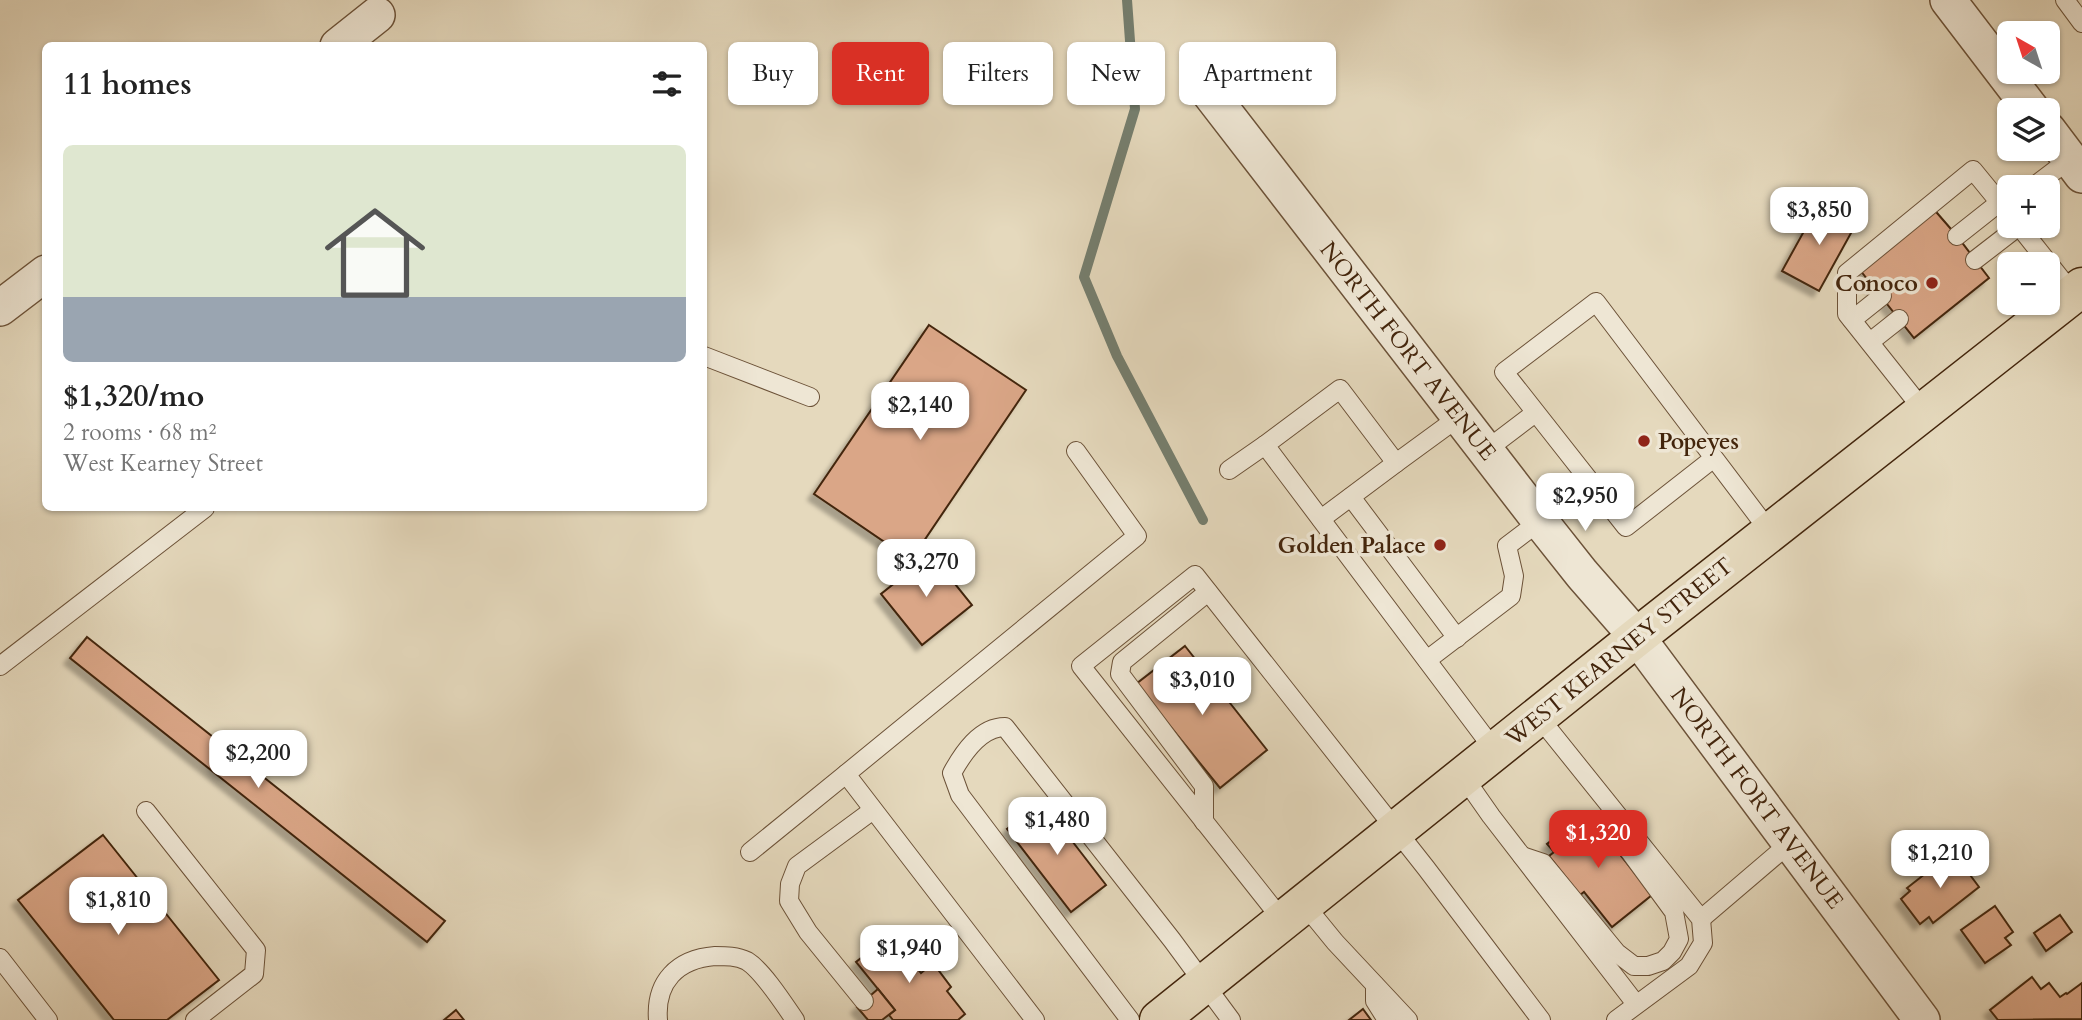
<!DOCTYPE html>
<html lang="en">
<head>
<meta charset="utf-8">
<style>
  :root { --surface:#fff; --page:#f6f6f6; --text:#222; --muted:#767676; --line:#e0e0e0; --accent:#d93025 }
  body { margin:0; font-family:Cardo,serif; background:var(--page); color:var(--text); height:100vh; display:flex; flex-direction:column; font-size:26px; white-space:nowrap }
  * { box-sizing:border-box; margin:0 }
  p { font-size:23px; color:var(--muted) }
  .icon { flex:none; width:38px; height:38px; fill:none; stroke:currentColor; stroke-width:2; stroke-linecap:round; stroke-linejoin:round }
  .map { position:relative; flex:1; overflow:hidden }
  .side { position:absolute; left:42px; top:42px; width:665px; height:469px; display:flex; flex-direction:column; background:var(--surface); border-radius:10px; box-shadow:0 2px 5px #0004 }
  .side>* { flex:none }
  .guide { position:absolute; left:728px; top:42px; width:665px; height:63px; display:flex; gap:14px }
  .needle { width:46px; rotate:321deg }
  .tools { position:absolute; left:1997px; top:21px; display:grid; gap:14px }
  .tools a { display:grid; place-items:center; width:63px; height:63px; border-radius:10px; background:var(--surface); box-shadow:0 2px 5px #0004; font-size:35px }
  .price { position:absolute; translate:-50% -60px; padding:0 16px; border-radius:14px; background:#fff; color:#222; font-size:23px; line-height:46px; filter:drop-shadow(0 2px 4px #0008) }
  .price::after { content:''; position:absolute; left:50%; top:42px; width:21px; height:16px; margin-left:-10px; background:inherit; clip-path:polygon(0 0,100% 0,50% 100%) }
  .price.active { background:var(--accent); color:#fff }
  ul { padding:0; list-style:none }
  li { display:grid; align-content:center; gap:14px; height:371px; padding:0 21px }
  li+li { border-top:2px solid var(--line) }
  li span { display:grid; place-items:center; height:217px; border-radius:10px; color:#555 }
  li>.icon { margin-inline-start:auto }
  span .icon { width:126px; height:126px; fill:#fffc; stroke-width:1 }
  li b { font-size:30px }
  h2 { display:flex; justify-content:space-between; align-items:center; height:84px; padding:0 21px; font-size:30px }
  .pill { padding:0 24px; border-radius:10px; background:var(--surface); box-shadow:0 2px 5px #0004; font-size:24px; line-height:63px }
  .pill.active { background:var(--accent); color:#fff }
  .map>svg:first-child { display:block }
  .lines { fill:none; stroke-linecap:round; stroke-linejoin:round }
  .stream { stroke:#757e6e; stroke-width:10 }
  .building { fill:#daa687; stroke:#43250c; stroke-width:2; filter:url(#shadow) }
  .lane-casing { stroke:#6c5238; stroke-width:20 }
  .street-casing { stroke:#6c5238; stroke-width:38 }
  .primary-casing { stroke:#43250c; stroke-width:41 }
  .lane { stroke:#eee6d4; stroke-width:18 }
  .street { stroke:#eee6d4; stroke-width:35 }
  .primary { stroke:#e5d9bd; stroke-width:38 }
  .poi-dot { fill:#8f2418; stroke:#eee6d4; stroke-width:2.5 }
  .labels { text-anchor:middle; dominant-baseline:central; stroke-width:7; stroke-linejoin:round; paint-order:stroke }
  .poi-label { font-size:23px; font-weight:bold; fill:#43250c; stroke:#eee6d4; text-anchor:end }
  .street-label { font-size:23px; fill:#43250c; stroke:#eee6d4 }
</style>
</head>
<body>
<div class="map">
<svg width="2082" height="1020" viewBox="0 0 2082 1020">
  <defs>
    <filter id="shadow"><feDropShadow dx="-6" dy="6" stdDeviation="2" flood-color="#0004"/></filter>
  </defs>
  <rect width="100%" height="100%" fill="#e5d9bd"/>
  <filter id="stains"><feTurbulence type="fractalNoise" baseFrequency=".00286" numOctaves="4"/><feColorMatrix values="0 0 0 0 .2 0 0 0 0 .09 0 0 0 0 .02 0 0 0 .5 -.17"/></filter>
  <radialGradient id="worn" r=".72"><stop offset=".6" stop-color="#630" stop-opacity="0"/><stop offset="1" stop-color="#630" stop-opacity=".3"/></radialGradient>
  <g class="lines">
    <polyline class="stream" points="1127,0 1135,109 1084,277 1117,356 1203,520"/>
  </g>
  <g class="building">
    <polygon points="1819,204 1856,224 1819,291 1782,271"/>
    <polygon points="1931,206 1957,236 1989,278 1914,338 1856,265"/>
    <polygon points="929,325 1026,390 911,560 814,494"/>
    <polygon points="931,554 972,605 922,645 881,594"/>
    <polygon points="87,637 445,921 427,942 70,658"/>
    <polygon points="1185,646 1267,750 1220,788 1136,684"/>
    <polygon points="1042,802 1106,885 1071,912 1007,829"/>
    <polygon points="1587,813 1652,895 1612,927 1584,892 1580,895 1549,856 1554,852 1547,844"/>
    <polygon points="103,835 219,980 167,1020 114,1020 18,900"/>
    <polygon points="1953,852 1979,887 1933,923 1929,917 1920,924 1901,899 1910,891 1907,888"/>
    <polygon points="1995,906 2013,932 2005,938 2011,945 1985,963 1961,930"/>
    <polygon points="2060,915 2072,932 2046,951 2034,933"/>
    <polygon points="891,935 921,973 933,963 951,987 947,991 965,1014 958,1020 893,1020 889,1015 895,1010 856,962"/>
    <polygon points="2032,977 2041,989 2049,983 2060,997 2066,993 2067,994 2082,983 2082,1019 1998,1020 1990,1010"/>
    <polygon points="878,989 895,1010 882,1020 868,1020 857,1007"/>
    <polygon points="1363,1009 1371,1020 1349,1020"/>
    <polygon points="456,1010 464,1020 444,1020"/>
  </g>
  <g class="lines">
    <g class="lane-casing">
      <g id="lane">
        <polyline points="2065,0 2082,23"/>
        <polyline points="2033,187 2070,159"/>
        <polyline points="2019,226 2073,294"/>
        <polyline points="1957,236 2000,202"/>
        <polyline points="1975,260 2019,226"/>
        <polyline points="1852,320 1882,296"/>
        <polyline points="1870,342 1899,319"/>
        <polyline points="704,356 810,397"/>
        <polyline points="1924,411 1847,314 1847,273 1973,170 2009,214"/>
        <polyline points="1459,417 1396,463 1340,389 1265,445 1495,751"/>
        <polyline points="1485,451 1535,413"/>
        <polyline points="1714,458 1626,527 1504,372 1596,302 1770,532"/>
        <polyline points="1229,470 1265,445"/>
        <polyline points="1351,497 1457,638"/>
        <polyline points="1321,519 1396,463"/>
        <polyline points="1427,660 1511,596 1514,576 1507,546 1540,521"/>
        <polyline points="0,666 205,508"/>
        <polyline points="1538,716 1701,919 1703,943 1689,966 1616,1020"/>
        <polyline points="1463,776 1491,816 1636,1004"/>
        <polyline points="146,811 256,950 254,974 195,1020"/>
        <polyline points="1204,822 1204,786 1120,674 1122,662 1208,592"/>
        <polyline points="750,852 846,774"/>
        <polyline points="1522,856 1543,863 1617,953 1634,966 1648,966 1663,961 1672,952 1679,939 1674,912 1619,837 1612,812"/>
        <polyline points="1304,904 1335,942 1408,1020"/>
        <polyline points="1701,919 1790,843"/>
        <polyline points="1283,921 1081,666 1195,575 1426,868 1541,1020"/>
        <polyline points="0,958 48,1020"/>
        <polyline points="1375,985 1375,1001 1387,1020"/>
        <polyline points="864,1001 808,932 789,901 790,884 797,866 873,810"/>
        <path d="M658 1020C655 982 677 959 715 956 726 956 737 956 747 961 763 971 784 1004 795 1020"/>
        <polyline points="1035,1020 846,774 1137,536 1076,451"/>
        <path d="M1130 1020 960 795 952 773C963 753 980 727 1005 727L1172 940 1231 1020"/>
      </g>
    </g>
    <g class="street-casing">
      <g id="street">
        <polyline points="1948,0 2032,110"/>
        <polyline points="338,46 377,15"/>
        <polyline points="1201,82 1540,521 1582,574 1637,637 1922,1020"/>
        <polyline points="2048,130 2082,175"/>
        <polyline points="0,308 46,273"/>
      </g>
    </g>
    <g class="primary-casing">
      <polyline id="primary" points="1159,1020 1637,637 2082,287"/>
    </g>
    <use href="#lane" class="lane"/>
    <use href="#street" class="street"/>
    <use href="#primary" class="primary"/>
  </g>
  <g class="poi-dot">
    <circle cx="1932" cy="283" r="7"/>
    <circle cx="1644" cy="441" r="7"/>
    <circle cx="1440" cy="545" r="7"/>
  </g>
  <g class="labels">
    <g class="poi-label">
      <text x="1918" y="283">Conoco</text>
      <text x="1658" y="441" text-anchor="start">Popeyes</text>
      <text x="1426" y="545">Golden Palace</text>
    </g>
    <g class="street-label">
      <text transform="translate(1408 351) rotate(52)">NORTH FORT AVENUE</text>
      <text transform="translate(1619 652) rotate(-39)">WEST KEARNEY STREET</text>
      <text transform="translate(1757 798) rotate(53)">NORTH FORT AVENUE</text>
    </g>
  </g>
  <rect width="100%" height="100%" filter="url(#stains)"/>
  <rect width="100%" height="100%" fill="url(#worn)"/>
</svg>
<div class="tools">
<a><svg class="needle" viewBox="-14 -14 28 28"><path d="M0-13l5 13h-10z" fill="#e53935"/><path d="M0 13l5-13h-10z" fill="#767676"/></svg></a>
<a><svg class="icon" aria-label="layers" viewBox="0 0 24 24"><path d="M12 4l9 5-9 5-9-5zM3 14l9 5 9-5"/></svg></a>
<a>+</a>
<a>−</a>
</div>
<b class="price" style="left:1819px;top:247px">$3,850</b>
<b class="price" style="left:920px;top:442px">$2,140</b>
<b class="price" style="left:1585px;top:533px">$2,950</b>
<b class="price" style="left:926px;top:599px">$3,270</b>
<b class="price" style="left:1202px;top:717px">$3,010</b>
<b class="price" style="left:258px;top:790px">$2,200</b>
<b class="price" style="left:1057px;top:857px">$1,480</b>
<b class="price active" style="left:1598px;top:870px">$1,320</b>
<b class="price" style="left:1940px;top:890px">$1,210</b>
<b class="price" style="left:118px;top:937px">$1,810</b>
<b class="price" style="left:909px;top:985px">$1,940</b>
<div class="guide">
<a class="pill">Buy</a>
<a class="pill active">Rent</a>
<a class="pill">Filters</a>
<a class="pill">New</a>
<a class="pill">Apartment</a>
</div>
<section class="side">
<h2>11 homes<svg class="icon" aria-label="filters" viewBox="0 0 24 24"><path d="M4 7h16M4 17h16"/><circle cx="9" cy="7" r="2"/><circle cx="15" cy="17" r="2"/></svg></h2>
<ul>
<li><span style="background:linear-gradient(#dfe7d0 70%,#9aa5b1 0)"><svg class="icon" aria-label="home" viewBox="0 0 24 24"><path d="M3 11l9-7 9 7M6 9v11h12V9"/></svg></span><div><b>$1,320/mo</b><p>2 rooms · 68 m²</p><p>West Kearney Street</p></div></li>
</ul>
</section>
</div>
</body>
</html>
